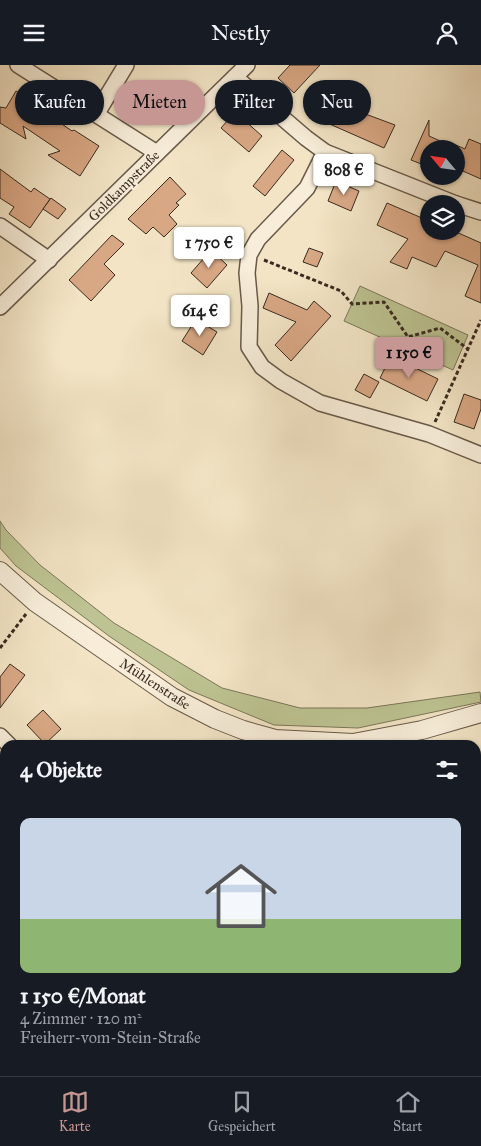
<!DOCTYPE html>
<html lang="de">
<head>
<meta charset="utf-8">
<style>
  :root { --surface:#171b24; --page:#20242c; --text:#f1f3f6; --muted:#9ea1a6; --line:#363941; --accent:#c59692 }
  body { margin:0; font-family:"IM FELL Great Primer",serif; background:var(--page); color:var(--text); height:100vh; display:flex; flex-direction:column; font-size:19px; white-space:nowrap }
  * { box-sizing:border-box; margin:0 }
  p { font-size:16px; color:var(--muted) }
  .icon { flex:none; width:28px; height:28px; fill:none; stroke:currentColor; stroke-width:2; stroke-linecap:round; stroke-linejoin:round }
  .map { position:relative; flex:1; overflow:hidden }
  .details { position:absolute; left:0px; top:675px; width:481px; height:336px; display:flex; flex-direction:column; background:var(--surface); border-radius:15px 15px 0 0; box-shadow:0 1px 4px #0004 }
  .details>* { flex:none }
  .top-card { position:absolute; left:15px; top:15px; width:451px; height:45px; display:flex; gap:10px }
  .needle { width:32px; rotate:299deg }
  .fabs { position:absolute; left:420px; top:75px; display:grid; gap:10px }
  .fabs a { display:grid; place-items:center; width:45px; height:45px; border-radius:50%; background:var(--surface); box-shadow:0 1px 4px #0004; font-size:25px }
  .price { position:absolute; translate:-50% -42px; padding:0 11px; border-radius:5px; background:#fff; color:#222; font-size:16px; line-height:32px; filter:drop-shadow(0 1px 2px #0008) }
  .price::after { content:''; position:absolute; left:50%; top:30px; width:15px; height:11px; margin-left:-8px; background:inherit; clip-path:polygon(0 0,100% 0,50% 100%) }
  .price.selected { background:var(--accent); color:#111 }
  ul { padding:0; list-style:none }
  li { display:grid; align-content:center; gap:10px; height:265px; padding:0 20px }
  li+li { border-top:1px solid var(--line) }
  li span { display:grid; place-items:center; height:155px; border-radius:10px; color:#555 }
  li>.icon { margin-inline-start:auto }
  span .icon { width:90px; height:90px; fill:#fffc; stroke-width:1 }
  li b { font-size:21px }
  h2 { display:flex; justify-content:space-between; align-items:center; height:60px; padding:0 20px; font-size:21px }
  .chip { padding:0 18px; border-radius:22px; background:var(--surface); box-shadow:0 1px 4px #0004; font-size:18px; line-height:45px }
  .chip.selected { background:var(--accent); color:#111 }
  header { display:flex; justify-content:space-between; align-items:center; height:65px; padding:0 20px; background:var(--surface); font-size:22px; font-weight:600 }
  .menu { display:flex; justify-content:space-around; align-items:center; height:70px; border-top:1px solid var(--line); background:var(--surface); font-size:14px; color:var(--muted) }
  .menu a { display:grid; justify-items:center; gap:2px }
  .menu .selected { color:var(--accent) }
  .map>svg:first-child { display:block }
  .green { fill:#bdc392; stroke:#7b7759 }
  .building { fill:#d8a784; stroke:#392b20 }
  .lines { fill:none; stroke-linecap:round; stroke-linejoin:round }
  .service-casing { stroke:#675949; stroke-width:10 }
  .minor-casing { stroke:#675949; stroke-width:18 }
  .tertiary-casing { stroke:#675949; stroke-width:20 }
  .path { stroke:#392b20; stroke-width:3; stroke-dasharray:4 2.5; stroke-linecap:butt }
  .service { stroke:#f7edd9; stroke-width:8 }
  .minor { stroke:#f7edd9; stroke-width:15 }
  .tertiary { stroke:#f7edd9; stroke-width:18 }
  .labels { text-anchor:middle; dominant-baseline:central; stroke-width:4.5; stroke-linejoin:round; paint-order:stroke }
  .street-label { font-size:14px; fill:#392b20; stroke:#f7edd9 }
</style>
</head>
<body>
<header><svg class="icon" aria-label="menu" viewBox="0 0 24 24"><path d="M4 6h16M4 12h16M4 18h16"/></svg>Nestly<svg class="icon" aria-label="person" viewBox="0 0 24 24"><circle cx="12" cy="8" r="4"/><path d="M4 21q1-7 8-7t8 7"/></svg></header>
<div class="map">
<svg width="481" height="1011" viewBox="0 0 481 1011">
  <rect width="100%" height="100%" fill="#f2e4c5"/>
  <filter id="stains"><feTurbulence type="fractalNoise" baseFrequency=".004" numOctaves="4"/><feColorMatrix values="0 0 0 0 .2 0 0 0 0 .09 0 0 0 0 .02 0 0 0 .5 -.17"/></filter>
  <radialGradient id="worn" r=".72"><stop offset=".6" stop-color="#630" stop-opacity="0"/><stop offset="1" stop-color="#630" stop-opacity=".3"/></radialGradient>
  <g class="green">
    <polygon points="360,221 468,270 453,305 344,256"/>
    <polygon points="0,456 6,465 40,500 114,558 222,623 300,643 367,643 480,627 481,637 358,663 274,660 189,625 109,571 16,501 0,483"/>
  </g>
  <g class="building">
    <polygon points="290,0 320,0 294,28 278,13"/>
    <polygon points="147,19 167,31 153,54 142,48 127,53"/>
    <polygon points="16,26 45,44 43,46 72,66 74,65 99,81 80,111 48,90 60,86 23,61 26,74 0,58 0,42 6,43"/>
    <polygon points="335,32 353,40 352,44 395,60 384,83 325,57"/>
    <polygon points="235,47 262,71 249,87 221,63"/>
    <polygon points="429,55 429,71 456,83 456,80 465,84 469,74 481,79 481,114 456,103 456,84 429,84 429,102 411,95"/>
    <polygon points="282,85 294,95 265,131 253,121"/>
    <polygon points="0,104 31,127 34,123 50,134 30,163 9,149 14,142 0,133"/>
    <polygon points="170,112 186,129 176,138 179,140 169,150 177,159 164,172 153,162 146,169 128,154"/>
    <polygon points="336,116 359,126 351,146 328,136"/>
    <polygon points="51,133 66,144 58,154 43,144"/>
    <polygon points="387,138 429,156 429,167 454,166 481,178 481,238 465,231 478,200 445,186 436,202 412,192 407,204 390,197 408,174 377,160"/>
    <polygon points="112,170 124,179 104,199 115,210 91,236 69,215"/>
    <polygon points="309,183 323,188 317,202 303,197"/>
    <polygon points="211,185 227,200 207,223 191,208"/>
    <polygon points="269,228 307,245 314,236 331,251 291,296 275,280 296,257 263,243"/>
    <polygon points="196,254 217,267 203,290 182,276"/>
    <polygon points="391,291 438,314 427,336 380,313"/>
    <polygon points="364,309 379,317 370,333 355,325"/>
    <polygon points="464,329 481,335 481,344 474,364 454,357"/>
    <polygon points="10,599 25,610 0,643 0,612"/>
    <polygon points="43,645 61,664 45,679 27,660"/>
  </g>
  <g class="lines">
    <g class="service-casing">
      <polyline id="service" points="476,776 481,769"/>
    </g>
    <g class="minor-casing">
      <g id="minor">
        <polyline points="18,0 157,88"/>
        <polyline points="235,12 306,73 325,87 456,139"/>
        <polyline points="97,48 126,0"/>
        <polyline points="325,87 307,123 258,174 249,190 247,208 250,241 249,282 262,302 281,316 320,338 429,369 481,390"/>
        <polyline points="456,139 481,147"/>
        <polyline points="0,161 49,195"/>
        <polyline points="0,242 247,0"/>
        <polyline points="0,671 9,680"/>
        <polyline points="0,729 5,736"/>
        <polyline points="476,974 481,978"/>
        <polyline points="193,1011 196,1006"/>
      </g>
    </g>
    <g class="tertiary-casing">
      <polyline id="tertiary" points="0,506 35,537 172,632 215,654 243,665 275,674 353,678 422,665 481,648"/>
    </g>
    <g class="path">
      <polyline points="264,195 341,226 352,239 384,237 408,272 440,263 468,284"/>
      <polyline points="435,357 481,255"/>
      <polyline points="0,583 26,549"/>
    </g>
    <use href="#service" class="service"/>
    <use href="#minor" class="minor"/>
    <use href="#tertiary" class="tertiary"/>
  </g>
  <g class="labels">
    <g class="street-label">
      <text transform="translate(124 121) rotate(-45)">Goldkampstraße</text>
      <text transform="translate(155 619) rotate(33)">Mühlenstraße</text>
    </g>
  </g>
  <rect width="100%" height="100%" filter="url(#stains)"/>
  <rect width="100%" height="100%" fill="url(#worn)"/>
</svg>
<div class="fabs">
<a><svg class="needle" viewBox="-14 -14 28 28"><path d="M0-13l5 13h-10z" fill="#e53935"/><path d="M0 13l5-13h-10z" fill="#9ea1a6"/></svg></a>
<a><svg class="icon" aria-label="layers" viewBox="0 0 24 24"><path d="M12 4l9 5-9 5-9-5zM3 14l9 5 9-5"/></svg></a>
</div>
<b class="price" style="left:344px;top:131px">808 €</b>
<b class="price" style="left:209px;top:204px">1 750 €</b>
<b class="price" style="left:200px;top:272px">614 €</b>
<b class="price selected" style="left:409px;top:314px">1 150 €</b>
<div class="top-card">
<a class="chip">Kaufen</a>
<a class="chip selected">Mieten</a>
<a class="chip">Filter</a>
<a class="chip">Neu</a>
</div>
<section class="details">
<h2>4 Objekte<svg class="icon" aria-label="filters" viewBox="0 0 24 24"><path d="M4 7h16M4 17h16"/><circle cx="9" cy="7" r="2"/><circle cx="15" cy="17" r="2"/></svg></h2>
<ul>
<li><span style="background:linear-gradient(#c9d6e8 65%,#8fb573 0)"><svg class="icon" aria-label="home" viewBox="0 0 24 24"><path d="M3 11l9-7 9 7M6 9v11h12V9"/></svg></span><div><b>1 150 €/Monat</b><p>4 Zimmer · 120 m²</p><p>Freiherr-vom-Stein-Straße</p></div></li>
</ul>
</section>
</div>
<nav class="menu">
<a class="selected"><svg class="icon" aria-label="map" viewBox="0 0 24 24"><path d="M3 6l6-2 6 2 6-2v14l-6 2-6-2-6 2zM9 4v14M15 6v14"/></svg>Karte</a>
<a><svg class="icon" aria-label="saved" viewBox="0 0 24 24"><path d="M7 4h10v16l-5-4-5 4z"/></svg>Gespeichert</a>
<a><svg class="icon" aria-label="home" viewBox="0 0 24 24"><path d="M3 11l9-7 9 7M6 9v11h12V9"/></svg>Start</a>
</nav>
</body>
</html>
